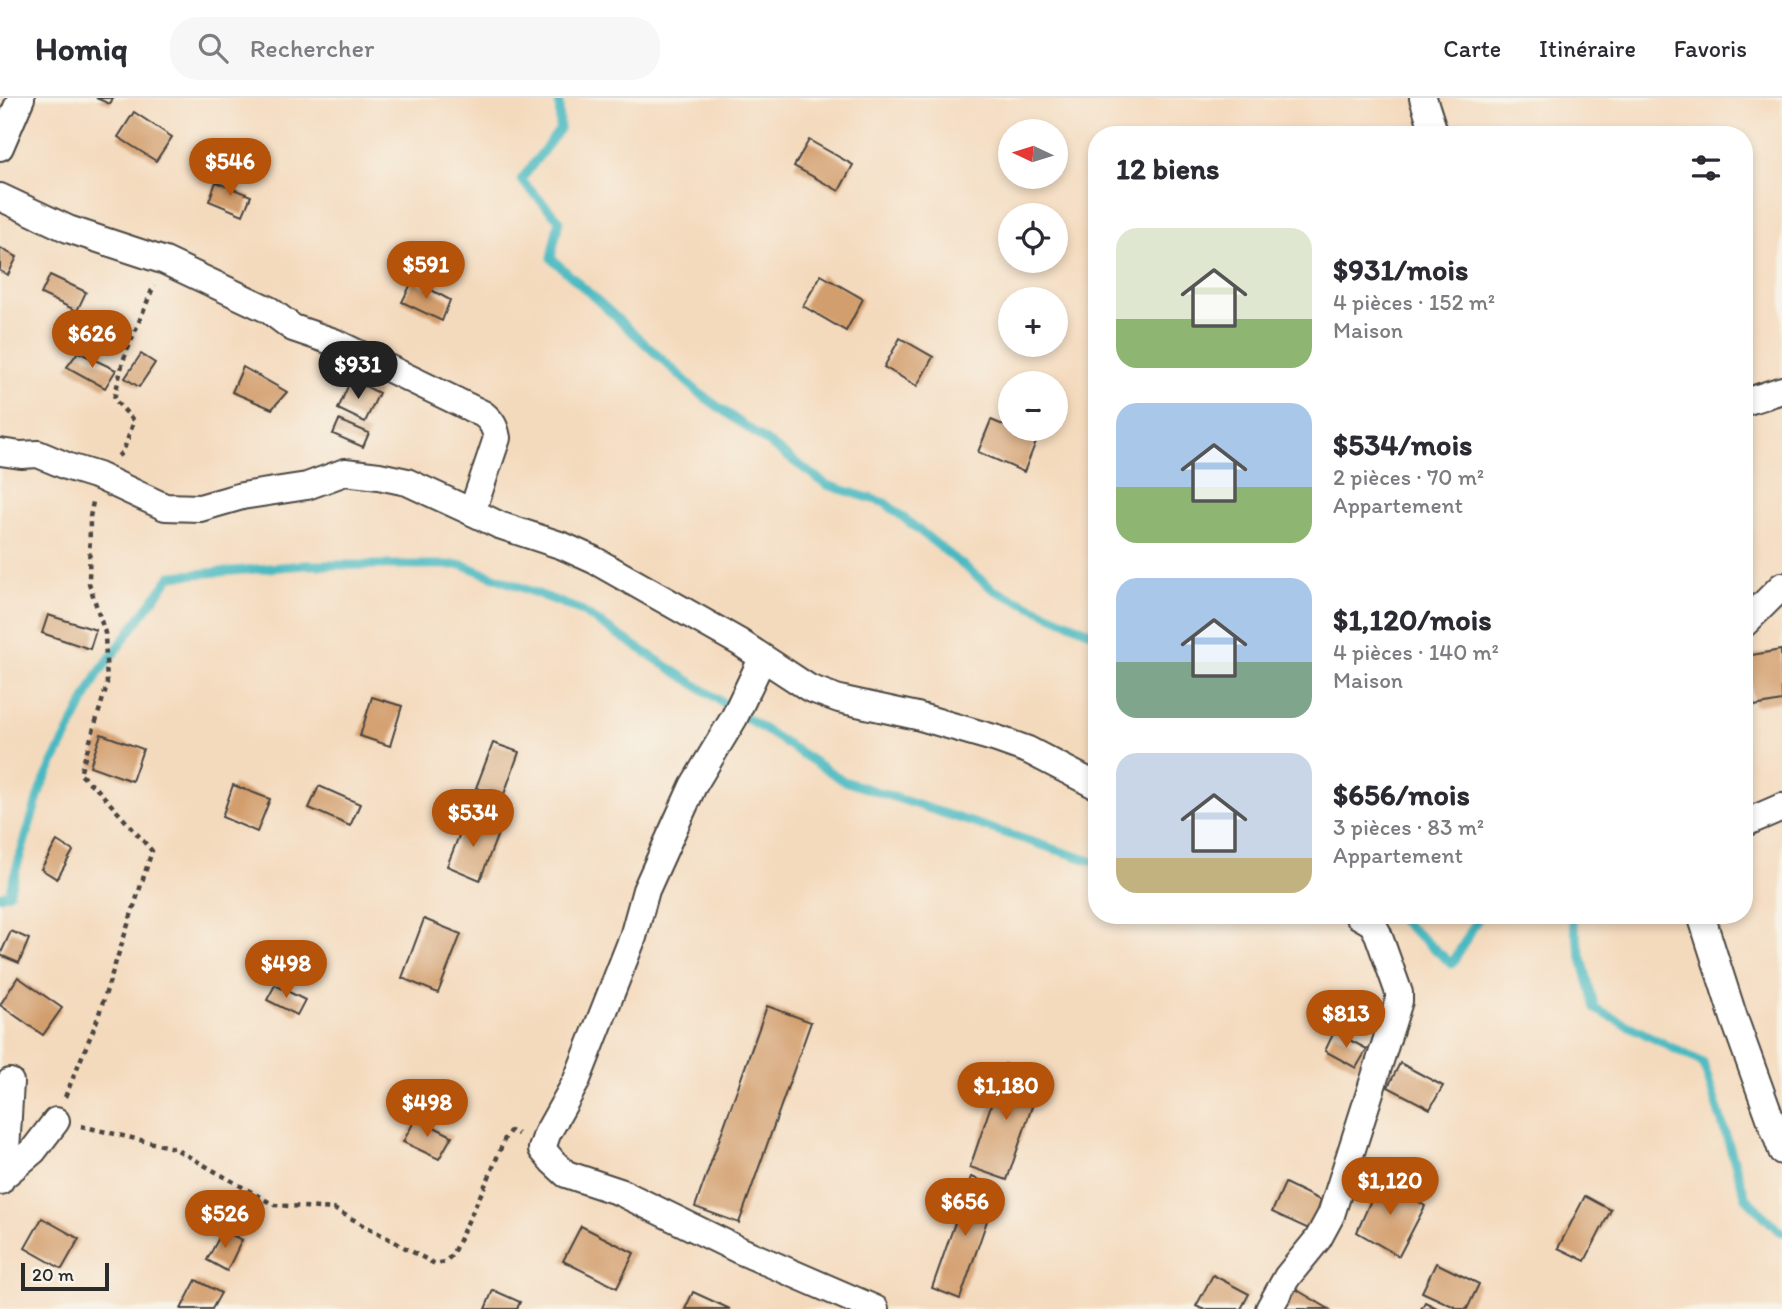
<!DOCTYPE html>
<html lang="fr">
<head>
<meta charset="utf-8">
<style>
  :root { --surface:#fff; --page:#f7f7f7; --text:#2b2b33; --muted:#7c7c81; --line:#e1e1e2; --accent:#b45309 }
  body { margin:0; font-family:Itim,sans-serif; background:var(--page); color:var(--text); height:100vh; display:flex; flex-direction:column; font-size:26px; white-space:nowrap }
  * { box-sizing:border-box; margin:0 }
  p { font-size:23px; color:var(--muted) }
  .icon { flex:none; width:38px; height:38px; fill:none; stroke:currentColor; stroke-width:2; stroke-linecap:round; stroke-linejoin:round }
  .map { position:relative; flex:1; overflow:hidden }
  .sheet { position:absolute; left:1088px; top:28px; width:665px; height:798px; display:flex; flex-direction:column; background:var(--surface); border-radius:28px; box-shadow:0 4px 10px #0003 }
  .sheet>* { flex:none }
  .needle { width:46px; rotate:274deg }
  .fabs { position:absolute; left:998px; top:21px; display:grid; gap:14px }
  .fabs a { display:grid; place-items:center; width:70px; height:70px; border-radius:50%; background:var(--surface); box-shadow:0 4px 10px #0003; font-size:35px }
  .scale { position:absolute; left:21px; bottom:18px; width:88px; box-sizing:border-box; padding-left:7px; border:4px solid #2b2b2b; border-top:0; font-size:19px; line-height:24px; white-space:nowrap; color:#2b2b2b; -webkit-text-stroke:5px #f7f3e8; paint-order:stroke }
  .price { position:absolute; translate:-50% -60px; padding:0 16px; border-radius:24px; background:var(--accent); color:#fff; font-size:23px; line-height:46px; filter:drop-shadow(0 2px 4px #0008) }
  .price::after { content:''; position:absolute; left:50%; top:42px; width:21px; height:16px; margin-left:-10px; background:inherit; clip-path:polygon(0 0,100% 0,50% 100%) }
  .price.active { background:#222; color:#fff }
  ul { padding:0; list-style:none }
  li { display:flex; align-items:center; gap:21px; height:175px; padding:0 28px }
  li span { display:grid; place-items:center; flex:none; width:196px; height:140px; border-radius:21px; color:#555 }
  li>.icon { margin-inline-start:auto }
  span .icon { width:84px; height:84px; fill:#fffc; stroke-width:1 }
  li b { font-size:30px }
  h2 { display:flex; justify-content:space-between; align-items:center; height:84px; padding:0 28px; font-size:30px }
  header { display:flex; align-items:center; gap:42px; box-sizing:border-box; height:98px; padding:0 35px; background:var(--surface); border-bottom:2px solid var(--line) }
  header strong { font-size:33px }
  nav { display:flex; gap:38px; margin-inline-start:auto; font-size:24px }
  .search { width:490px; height:63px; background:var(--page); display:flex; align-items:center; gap:18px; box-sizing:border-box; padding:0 24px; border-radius:28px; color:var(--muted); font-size:26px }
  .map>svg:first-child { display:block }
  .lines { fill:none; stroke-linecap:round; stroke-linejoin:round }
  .stream { stroke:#4ab9c1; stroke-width:9 }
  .building { fill:#d39e6d }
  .street-casing { stroke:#494541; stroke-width:30 }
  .path { stroke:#494541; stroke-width:4.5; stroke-dasharray:5 5; stroke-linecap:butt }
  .street { stroke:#fff; stroke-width:26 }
</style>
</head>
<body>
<header>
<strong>Homiq</strong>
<div class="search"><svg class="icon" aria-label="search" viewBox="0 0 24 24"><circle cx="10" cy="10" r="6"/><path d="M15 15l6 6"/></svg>Rechercher</div>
<nav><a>Carte</a><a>Itinéraire</a><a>Favoris</a></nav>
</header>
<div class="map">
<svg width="1782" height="1211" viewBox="0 0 1782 1211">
  <rect width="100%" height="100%" fill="#f7f3e8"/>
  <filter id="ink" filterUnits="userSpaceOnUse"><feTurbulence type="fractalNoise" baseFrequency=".0143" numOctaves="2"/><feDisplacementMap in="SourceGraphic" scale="14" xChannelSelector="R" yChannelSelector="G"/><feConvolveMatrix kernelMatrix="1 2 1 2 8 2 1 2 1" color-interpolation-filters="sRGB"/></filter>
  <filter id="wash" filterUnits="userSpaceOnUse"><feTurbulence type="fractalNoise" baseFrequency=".00686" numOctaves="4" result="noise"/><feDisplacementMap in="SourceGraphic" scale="28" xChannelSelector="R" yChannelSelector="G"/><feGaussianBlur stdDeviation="1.57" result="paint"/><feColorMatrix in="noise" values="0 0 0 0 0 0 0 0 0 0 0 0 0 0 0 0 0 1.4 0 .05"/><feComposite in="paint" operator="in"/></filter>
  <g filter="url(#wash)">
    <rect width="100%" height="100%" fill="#f4dabd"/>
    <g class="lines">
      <g class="stream">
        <polyline points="559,0 560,31 521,82 559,122 551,160 699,295 827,387 885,405 994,492 1094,536 1097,540"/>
        <polyline points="0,798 9,795 41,689 98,576 171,478 305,467 463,467 580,512 844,683 1097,765"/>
        <polyline points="1395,817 1452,866 1480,817"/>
        <polyline points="1571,817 1595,911 1703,965 1746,1100 1778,1132 1782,1134"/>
      </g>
    </g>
    <g id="blocks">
      <g class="building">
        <polygon points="96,0 113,0 110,6"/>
        <polygon points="134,14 172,39 156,63 118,39"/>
        <polygon points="809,42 853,67 839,93 794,68"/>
        <polygon points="216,84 251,98 243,117 209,103"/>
        <polygon points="0,150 17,159 8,177 0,173"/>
        <polygon points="50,177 86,194 77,213 41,196"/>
        <polygon points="821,177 863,201 846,233 803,208"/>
        <polygon points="413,182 450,202 442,223 402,204"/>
        <polygon points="900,240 933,259 917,288 884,269"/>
        <polygon points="78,254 116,272 105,290 67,269"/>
        <polygon points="141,256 155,265 139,289 125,280"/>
        <polygon points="243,269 287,294 272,311 232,294"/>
        <polygon points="351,281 379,295 365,324 338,311"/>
        <polygon points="339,322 369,335 363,349 333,336"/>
        <polygon points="991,322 1037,341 1024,374 978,354"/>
        <polygon points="48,517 96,532 90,551 42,535"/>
        <polygon points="1781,552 1782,603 1754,608 1746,558"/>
        <polygon points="372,599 402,608 390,648 360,638"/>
        <polygon points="101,636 143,651 132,683 90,668"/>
        <polygon points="493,645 519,654 503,699 476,690"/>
        <polygon points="233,687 270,701 257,734 222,719"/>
        <polygon points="319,688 360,706 350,728 309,710"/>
        <polygon points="466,720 499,733 480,782 447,768"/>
        <polygon points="57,743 73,753 57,781 41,771"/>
        <polygon points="424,821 461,836 438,895 402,880"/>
        <polygon points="11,833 29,841 19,865 0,857"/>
        <polygon points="18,879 62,910 43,937 0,907"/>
        <polygon points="275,887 305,902 297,917 267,902"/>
        <polygon points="767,908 811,924 739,1125 695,1109"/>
        <polygon points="1334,934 1367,951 1356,970 1325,953"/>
        <polygon points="1400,965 1443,988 1430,1011 1388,989"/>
        <polygon points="1005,966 1042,979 1007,1082 970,1069"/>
        <polygon points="416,1020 452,1038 439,1061 403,1044"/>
        <polygon points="971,1079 999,1088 960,1201 932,1190"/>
        <polygon points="1381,1079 1425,1108 1399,1158 1357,1134"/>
        <polygon points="1285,1085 1326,1105 1313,1133 1272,1114"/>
        <polygon points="1585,1098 1611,1112 1585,1163 1558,1150"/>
        <polygon points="42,1120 79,1141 62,1171 25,1150"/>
        <polygon points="581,1128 634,1155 617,1190 563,1163"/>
        <polygon points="223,1132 242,1142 227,1173 207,1162"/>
        <polygon points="1436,1165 1479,1186 1467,1211 1459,1211 1422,1194"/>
        <polygon points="1213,1177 1249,1196 1241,1211 1202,1211 1196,1208"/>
        <polygon points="196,1182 221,1195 212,1211 181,1211"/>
        <polygon points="1292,1189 1329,1211 1279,1211"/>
        <polygon points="493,1192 520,1204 517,1211 485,1211"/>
        <polygon points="693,1194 730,1211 685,1211"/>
        <polygon points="1425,1204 1439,1211 1421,1211"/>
      </g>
    </g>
  </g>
  <g filter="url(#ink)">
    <use href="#blocks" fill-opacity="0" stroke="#494541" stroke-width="2"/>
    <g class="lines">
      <g class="street-casing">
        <g id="street">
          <polyline points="1423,0 1435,37"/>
          <polyline points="0,49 21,0"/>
          <path d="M0 99 68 131 165 163 269 212 293 230 334 244 483 316C492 323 495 329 497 340L472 414 499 427 563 448 594 462 739 544 809 590 839 601 917 618 997 641 1028 652 1097 688"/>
          <polyline points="1745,304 1782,292"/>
          <polyline points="0,354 21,357 38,356 69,369 98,378 165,409 200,410 242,398 307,388 345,374 379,378 407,384 472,414"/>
          <polyline points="1745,525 1782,488"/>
          <polyline points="762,561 734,620 693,688 646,792 633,839 576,984 547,1036 542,1051 553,1064 566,1076 620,1094 739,1152 875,1211"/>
          <polyline points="1745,725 1782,709"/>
          <polyline points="1701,817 1734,920 1782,1053"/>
          <polyline points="2,1079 33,1053 56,1023"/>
          <polyline points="0,1083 6,1053 10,984"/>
          <polyline points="1269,1211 1287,1179 1318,1141 1331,1117 1399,903 1399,895 1378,836 1372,825 1358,817"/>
        </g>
      </g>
      <g class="path">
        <polyline points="118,358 123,354 134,323 114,301 123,263 154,187"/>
        <polyline points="65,999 96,925 152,753 99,693 80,676 107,587 105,535 89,485 90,419 93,404"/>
        <polyline points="81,1028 174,1050 274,1107 334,1111 435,1166 445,1164 452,1157 489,1079 505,1040 510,1033 518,1036"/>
      </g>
      <use href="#street" class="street"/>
    </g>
  </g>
</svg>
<div class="fabs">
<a><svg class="needle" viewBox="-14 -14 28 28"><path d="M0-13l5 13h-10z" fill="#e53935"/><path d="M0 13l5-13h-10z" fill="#7c7c81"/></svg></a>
<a><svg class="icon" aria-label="locate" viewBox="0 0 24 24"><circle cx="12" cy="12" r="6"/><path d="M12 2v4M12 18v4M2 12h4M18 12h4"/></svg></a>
<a>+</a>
<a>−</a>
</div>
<div class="scale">20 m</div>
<b class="price" style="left:230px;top:100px">$546</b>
<b class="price" style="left:426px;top:203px">$591</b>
<b class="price" style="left:92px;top:272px">$626</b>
<b class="price active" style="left:358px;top:303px">$931</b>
<b class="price" style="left:473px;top:751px">$534</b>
<b class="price" style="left:286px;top:902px">$498</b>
<b class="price" style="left:1346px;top:952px">$813</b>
<b class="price" style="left:1006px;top:1024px">$1,180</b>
<b class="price" style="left:427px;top:1041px">$498</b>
<b class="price" style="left:1390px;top:1119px">$1,120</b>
<b class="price" style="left:965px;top:1140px">$656</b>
<b class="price" style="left:225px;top:1152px">$526</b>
<section class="sheet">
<h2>12 biens<svg class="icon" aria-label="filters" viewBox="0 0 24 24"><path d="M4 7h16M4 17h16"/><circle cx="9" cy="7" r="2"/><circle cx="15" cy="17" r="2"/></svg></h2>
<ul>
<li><span style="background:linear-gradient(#dfe7d0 65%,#8fb573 0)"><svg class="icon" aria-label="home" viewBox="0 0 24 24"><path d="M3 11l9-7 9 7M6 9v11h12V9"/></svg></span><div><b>$931/mois</b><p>4 pièces · 152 m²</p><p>Maison</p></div></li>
<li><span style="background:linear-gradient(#a9c7e8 60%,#8fb573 0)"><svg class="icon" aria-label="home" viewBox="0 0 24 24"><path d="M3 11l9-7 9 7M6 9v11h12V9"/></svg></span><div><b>$534/mois</b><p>2 pièces · 70 m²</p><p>Appartement</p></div></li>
<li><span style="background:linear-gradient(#a9c7e8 60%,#7fa58c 0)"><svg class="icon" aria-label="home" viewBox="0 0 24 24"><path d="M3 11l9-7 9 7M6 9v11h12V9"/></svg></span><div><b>$1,120/mois</b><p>4 pièces · 140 m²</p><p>Maison</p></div></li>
<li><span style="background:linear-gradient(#c9d6e8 75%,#c2b280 0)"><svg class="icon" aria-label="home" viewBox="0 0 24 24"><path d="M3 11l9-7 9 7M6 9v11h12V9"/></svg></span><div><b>$656/mois</b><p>3 pièces · 83 m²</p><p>Appartement</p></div></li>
</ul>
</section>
</div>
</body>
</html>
